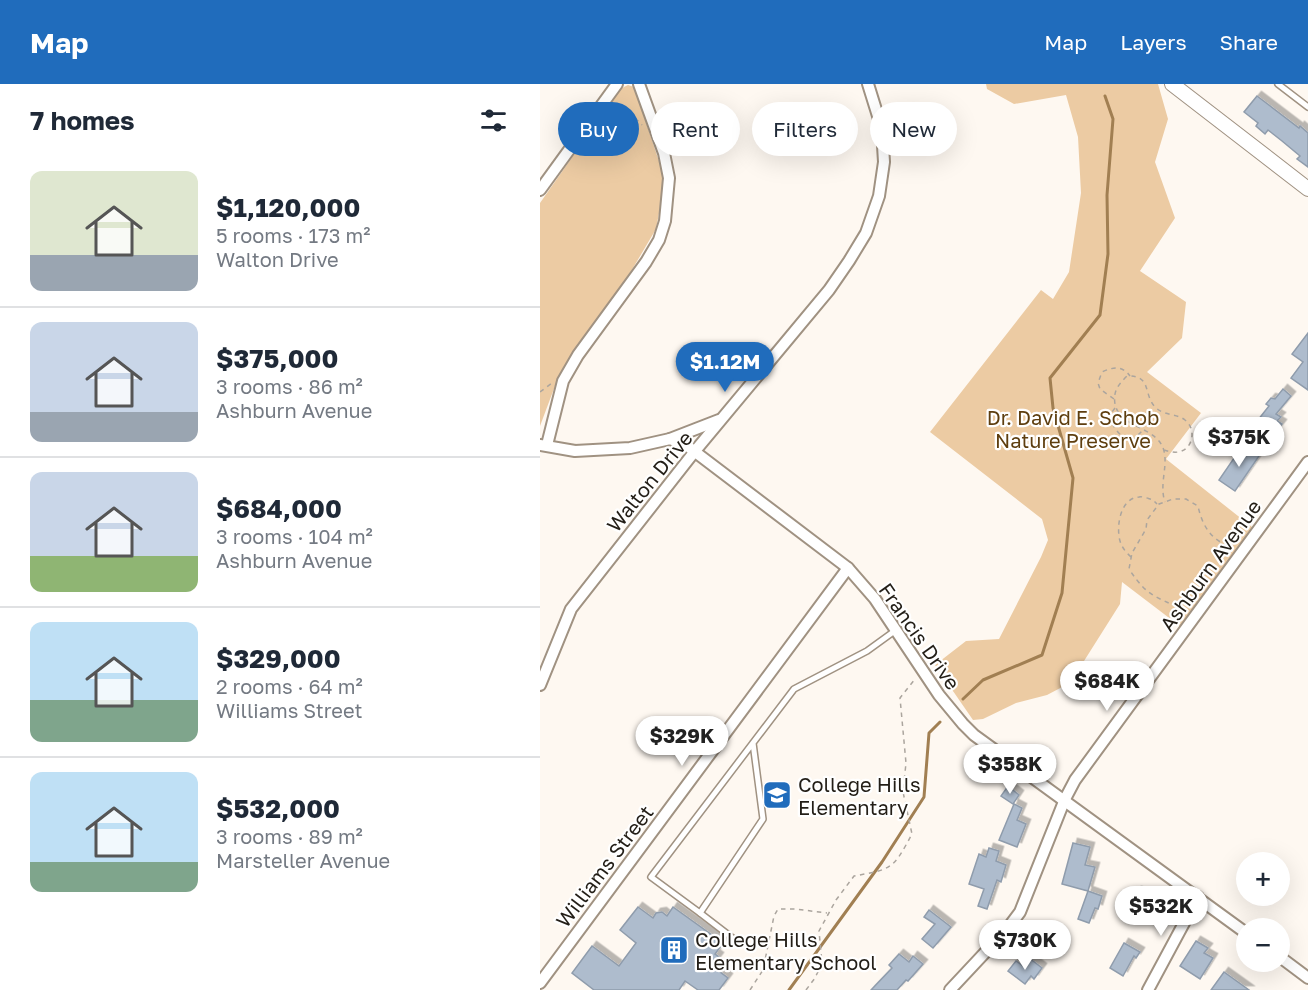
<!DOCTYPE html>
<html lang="en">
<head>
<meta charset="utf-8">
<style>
  :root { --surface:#fff; --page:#f6f6f7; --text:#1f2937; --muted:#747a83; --line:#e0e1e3; --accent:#206cbc }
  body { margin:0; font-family:"Golos Text",sans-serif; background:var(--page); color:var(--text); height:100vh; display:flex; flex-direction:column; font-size:22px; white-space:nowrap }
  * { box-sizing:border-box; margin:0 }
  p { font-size:20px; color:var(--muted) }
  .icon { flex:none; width:33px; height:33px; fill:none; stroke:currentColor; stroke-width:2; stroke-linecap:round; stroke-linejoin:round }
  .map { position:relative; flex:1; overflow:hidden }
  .side { display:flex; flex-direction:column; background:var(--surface); width:540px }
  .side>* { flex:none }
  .banner { position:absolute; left:18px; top:18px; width:570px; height:54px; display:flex; gap:12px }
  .buttons { position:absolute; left:696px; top:768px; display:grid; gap:12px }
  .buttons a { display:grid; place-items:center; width:54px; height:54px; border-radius:50%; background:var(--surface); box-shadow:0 6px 24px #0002; font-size:30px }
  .price { position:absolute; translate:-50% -51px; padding:0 14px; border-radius:21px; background:#fff; color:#222; font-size:20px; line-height:39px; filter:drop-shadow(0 2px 3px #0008) }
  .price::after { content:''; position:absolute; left:50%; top:36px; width:18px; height:14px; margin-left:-9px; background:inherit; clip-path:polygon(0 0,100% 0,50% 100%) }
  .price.active { background:var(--accent); color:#fff }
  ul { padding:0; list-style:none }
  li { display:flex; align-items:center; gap:18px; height:150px; padding:0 30px }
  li+li { border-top:2px solid var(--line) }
  li span { display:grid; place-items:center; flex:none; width:168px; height:120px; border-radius:12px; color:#555 }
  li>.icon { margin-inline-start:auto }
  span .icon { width:72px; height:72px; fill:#fffc; stroke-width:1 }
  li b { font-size:26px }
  h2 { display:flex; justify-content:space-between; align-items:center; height:72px; padding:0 30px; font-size:26px }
  .tag { padding:0 21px; border-radius:27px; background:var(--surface); box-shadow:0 6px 24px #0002; font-size:21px; line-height:54px }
  .tag.active { background:var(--accent); color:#fff }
  header { display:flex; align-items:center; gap:36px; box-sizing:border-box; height:84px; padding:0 30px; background:var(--accent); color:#fff }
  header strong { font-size:28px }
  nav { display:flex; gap:33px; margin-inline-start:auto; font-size:21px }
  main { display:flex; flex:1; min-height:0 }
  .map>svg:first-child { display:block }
  .green { fill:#eccba3 }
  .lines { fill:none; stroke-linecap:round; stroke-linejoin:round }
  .stream { stroke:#a17f52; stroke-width:3 }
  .building { fill:#aebccd; stroke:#8f9cac; stroke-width:1.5; filter:url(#shadow) }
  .service-casing { stroke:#a09282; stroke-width:8 }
  .minor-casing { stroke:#a09282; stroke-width:14 }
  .tertiary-casing { stroke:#a09282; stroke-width:16 }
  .path { stroke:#aba59e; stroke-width:1.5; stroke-dasharray:4.5 4.5; stroke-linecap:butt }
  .service { stroke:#fff; stroke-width:5 }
  .minor { stroke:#fff; stroke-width:10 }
  .tertiary { stroke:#fff; stroke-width:14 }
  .labels { text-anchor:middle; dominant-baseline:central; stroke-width:4.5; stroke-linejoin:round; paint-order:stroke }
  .park-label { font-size:20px; fill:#5e3e0f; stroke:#fff }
  .street-label { font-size:20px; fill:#231e17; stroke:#fff }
  .poi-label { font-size:20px; fill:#231e17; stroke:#fff; text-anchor:start }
</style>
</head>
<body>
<header>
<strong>Map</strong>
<nav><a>Map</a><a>Layers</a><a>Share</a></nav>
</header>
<main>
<section class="side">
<h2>7 homes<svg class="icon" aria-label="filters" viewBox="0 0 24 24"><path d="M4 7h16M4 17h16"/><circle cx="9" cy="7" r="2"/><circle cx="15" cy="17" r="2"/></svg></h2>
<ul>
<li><span style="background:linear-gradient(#dfe7d0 70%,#9aa5b1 0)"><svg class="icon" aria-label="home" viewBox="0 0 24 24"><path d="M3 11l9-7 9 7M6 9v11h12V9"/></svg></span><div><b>$1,120,000</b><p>5 rooms · 173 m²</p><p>Walton Drive</p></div></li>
<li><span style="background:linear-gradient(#c9d6e8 75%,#9aa5b1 0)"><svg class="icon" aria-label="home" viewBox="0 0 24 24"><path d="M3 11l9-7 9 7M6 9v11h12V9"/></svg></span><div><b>$375,000</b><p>3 rooms · 86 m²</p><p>Ashburn Avenue</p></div></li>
<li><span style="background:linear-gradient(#c9d6e8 70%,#8fb573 0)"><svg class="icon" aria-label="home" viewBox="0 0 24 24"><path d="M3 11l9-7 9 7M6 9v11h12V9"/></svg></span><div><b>$684,000</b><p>3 rooms · 104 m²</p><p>Ashburn Avenue</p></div></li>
<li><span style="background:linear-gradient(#bfe0f5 65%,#7fa58c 0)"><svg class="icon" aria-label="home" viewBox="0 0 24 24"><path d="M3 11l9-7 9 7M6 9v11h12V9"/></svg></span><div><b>$329,000</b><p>2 rooms · 64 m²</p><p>Williams Street</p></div></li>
<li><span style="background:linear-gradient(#bfe0f5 75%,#7fa58c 0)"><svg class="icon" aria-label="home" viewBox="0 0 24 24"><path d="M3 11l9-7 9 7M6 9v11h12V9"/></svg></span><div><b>$532,000</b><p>3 rooms · 89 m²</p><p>Marsteller Avenue</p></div></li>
</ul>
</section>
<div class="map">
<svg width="768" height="906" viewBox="0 0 768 906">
  <defs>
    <filter id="shadow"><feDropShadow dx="4.5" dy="-4.5" stdDeviation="0" flood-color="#0004"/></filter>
  </defs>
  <rect width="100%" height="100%" fill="#fef8f1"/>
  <g class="green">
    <polygon points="446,0 618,0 628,35 615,78 635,134 600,187 646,218 642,254 607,288 661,329 626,375 717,447 645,546 582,498 580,520 544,577 526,601 507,611 476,619 443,635 433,636 395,581 426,557 459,555 501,473 508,456 502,435 390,348 501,206 513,215 529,188 541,109 538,53 526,11 474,20 447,5"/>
    <polygon points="88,1 94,3 123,89 123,108 116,145 93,184 15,302 0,342 0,119 80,5"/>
  </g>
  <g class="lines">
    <g class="stream">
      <polyline points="423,615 443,596 502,571 522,509 533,394 513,324 510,294 560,231 568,170 567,111 573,35 565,12"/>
      <polyline points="249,906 342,778 384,713 389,649 400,638"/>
    </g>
  </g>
  <g class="building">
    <polygon points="717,12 759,44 760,42 768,49 768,83 757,75 760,72 742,57 728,46 725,50 716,42 718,39 704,28"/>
    <polygon points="768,249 768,306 751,294 763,278 752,270"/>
    <polygon points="743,305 751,312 736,330 741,333 737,337 742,340 734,350 718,336 729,322 726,320 731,314 735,315"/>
    <polygon points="703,361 719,372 695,407 679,396"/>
    <polygon points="468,702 479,711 473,720 461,712"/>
    <polygon points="474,720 482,724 477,736 486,740 477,763 459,756"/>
    <polygon points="533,759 550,763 545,781 555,783 548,807 522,800"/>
    <polygon points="449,764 459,767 456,777 466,781 461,798 457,796 447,825 438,822 444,805 429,800 439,770 446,773"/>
    <polygon points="548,807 562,812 558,825 555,824 549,839 538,835"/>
    <polygon points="597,807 623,820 613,840 602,835 607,823 593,816"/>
    <polygon points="98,823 113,834 116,829 122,828 127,832 133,823 183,859 175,870 179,873 172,882 188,894 179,906 158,906 145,897 139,906 54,906 32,889 52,862 79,882 96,859 80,846"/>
    <polygon points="389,826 411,843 393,864 382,855 395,840 384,833"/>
    <polygon points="656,857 668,864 664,869 673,874 660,895 640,882"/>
    <polygon points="584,859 600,868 596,874 594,872 583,892 570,884"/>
    <polygon points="359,870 369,878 373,872 383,880 368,897 366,896 357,906 331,906 352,884 349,881"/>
    <polygon points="489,874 502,884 494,895 491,892 485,900 468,887 476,877 483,882"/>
    <polygon points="684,888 709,906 671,906"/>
  </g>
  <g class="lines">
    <g class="service-casing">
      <g id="service">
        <polyline points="738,0 768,23"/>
        <polyline points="213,659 223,735 160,829 111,793 254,605 327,567 356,546"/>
        <polyline points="160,829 199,859"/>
      </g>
    </g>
    <g class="minor-casing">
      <g id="minor">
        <polyline points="0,106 77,0"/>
        <polyline points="130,355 179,336"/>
        <polyline points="0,361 35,367 90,364 130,355 146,361 308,484 335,515 399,611 423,640 434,651 706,849"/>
        <polyline points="7,361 23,297 38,271 106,178 119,156 125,137 129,94 124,69 99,0"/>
        <polyline points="0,601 31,525 155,367 289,206 309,177 326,149 339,112 344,78 342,45 328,0"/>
        <polyline points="740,873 768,894"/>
        <polyline points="0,899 308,484"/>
        <polyline points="410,906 468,844 480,828 525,715 535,696 768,378"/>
        <polyline points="608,906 658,813"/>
      </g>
    </g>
    <g class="tertiary-casing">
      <polyline id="tertiary" points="632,0 768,105"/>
    </g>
    <g class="path">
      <path d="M69 29C80 26 95 32 102 41"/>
      <polyline points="0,308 12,299"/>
      <path d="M574 315 560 305 558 299 562 288C573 283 582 281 590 292"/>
      <path d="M575 324 569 332C573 343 580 354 592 357L603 346"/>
      <path d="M624 366C628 367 633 369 638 368 653 366 657 345 645 336 636 329 624 332 615 323 603 310 612 291 587 292 578 301 573 307 575 320 580 345 618 342 624 367 628 383 619 401 625 418"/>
      <path d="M591 473C586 468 582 464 580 457 576 443 580 414 599 413 603 412 609 415 613 416L617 420"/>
      <path d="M645 527C615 511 609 515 589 485L592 469 606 445 607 436 619 420 633 415H646L658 422C662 441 671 457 692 463"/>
      <polyline points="210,906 223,886 234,832 238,825 255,825 287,829"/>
      <path d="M266 906 275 894 282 879 279 847 296 816 314 792C353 785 353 785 372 750L363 708 366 679 360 614 375 595"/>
    </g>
    <use href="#service" class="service"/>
    <use href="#minor" class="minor"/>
    <use href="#tertiary" class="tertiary"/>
  </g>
  <defs>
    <g id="school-square" transform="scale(1.5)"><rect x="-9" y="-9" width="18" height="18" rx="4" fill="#206cbc" stroke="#fff"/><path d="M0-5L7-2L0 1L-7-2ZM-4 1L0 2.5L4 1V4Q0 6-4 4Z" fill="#fff"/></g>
    <g id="building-square" transform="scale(1.5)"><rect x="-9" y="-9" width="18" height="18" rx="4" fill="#206cbc" stroke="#fff"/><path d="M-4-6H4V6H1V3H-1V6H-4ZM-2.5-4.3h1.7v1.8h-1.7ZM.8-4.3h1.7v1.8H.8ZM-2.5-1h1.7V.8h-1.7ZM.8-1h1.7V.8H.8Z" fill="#fff"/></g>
  </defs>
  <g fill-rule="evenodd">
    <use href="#school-square" x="237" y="711"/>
    <use href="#building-square" x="134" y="866"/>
  </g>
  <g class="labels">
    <g class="park-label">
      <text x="533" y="333">Dr. David E. Schob<tspan x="533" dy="23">Nature Preserve</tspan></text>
    </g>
    <g class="street-label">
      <text transform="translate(109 397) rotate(-51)">Walton Drive</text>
      <text transform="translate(670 481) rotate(-54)">Ashburn Avenue</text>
      <text transform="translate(380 552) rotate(55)">Francis Drive</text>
      <text transform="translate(64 782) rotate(-53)">Williams Street</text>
    </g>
    <g class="poi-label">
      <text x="258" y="700">College Hills<tspan x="258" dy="23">Elementary</tspan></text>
      <text x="155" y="855">College Hills<tspan x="155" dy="23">Elementary School</tspan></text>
    </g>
  </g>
</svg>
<div class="buttons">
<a>+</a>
<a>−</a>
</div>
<b class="price active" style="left:185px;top:309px">$1.12M</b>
<b class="price" style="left:699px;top:384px">$375K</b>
<b class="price" style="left:567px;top:628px">$684K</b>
<b class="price" style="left:142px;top:683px">$329K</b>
<b class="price" style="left:470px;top:711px">$358K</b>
<b class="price" style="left:621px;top:853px">$532K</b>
<b class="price" style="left:485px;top:887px">$730K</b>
<div class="banner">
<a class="tag active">Buy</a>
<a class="tag">Rent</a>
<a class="tag">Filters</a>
<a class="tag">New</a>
</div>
</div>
</main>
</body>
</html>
